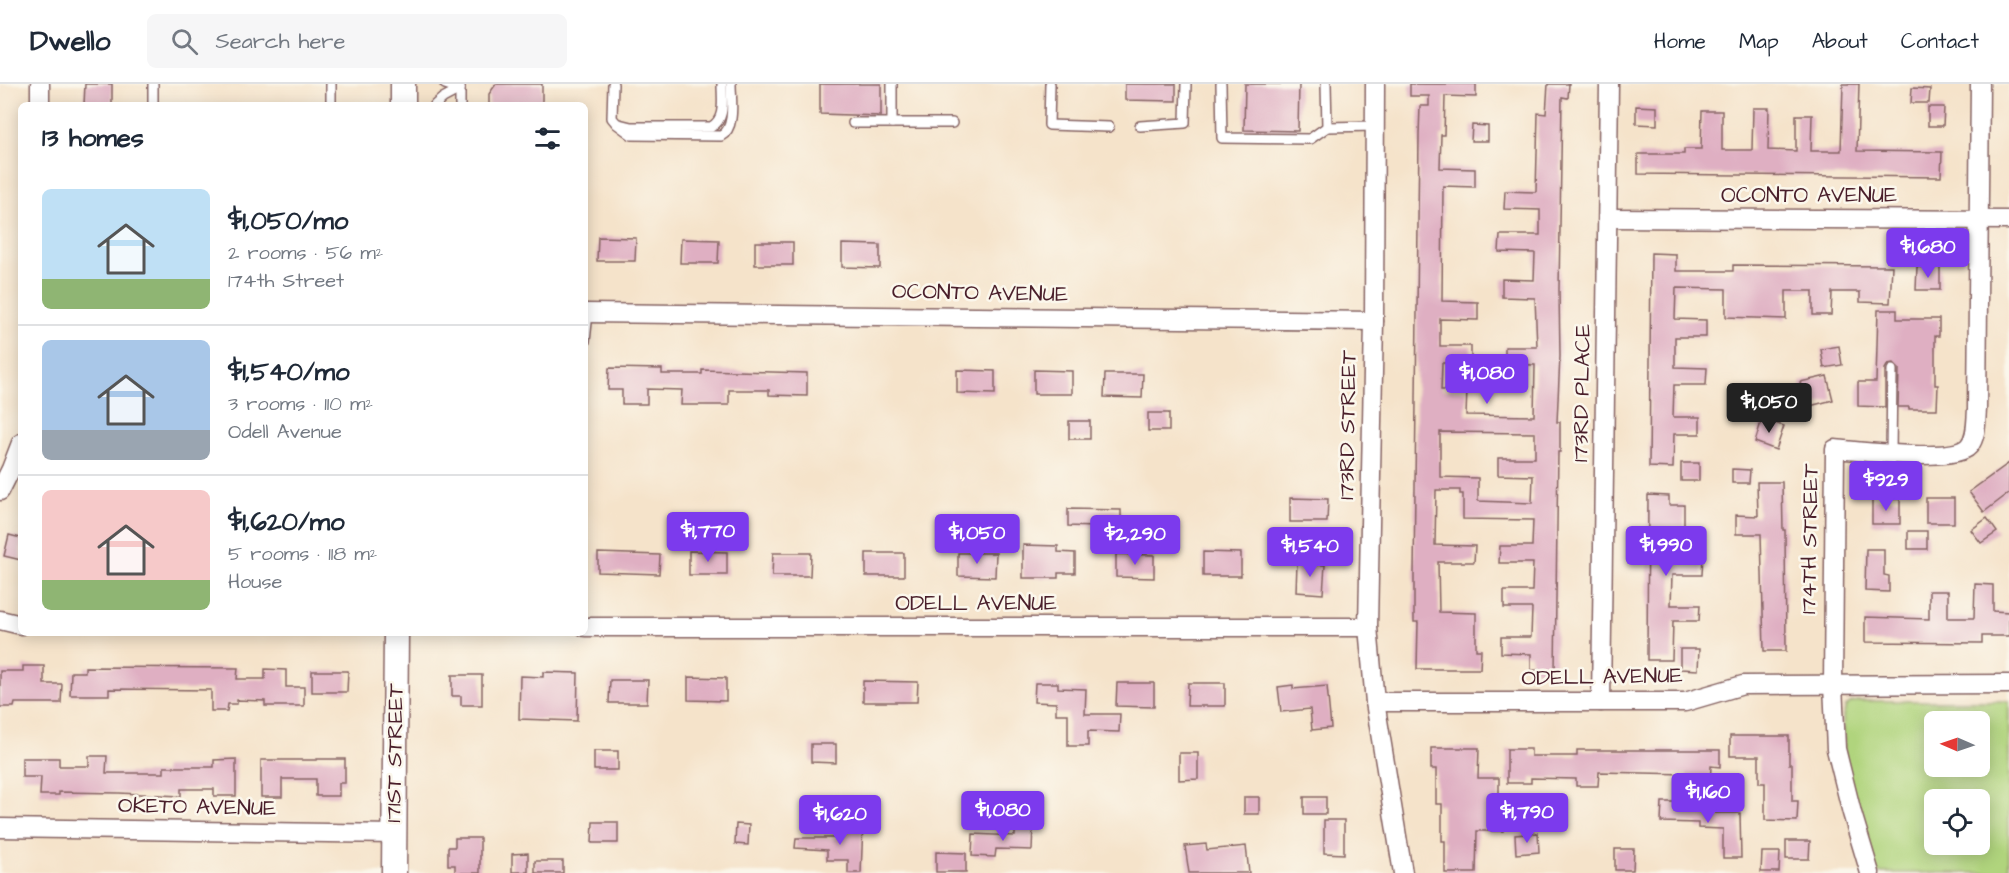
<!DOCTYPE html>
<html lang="en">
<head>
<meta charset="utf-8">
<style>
  :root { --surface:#fff; --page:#f6f6f7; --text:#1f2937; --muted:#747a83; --line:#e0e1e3; --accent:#7c3aed }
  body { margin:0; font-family:"Architects Daughter",sans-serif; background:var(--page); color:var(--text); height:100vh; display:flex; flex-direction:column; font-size:22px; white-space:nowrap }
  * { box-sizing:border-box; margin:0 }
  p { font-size:20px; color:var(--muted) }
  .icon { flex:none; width:33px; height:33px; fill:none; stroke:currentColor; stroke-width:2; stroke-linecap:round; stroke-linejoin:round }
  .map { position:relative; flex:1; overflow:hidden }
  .sheet { position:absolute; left:18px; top:18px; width:570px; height:534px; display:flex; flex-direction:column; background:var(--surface); border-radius:9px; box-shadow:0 3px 15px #0003 }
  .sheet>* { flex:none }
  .needle { width:39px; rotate:272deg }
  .controls { position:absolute; left:1924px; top:627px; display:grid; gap:12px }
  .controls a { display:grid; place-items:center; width:66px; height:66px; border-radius:9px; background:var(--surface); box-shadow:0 3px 15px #0003; font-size:30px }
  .price { position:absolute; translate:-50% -51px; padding:0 14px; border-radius:6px; background:var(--accent); color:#fff; font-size:20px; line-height:39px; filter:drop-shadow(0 2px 3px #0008) }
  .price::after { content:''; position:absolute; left:50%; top:36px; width:18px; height:14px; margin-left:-9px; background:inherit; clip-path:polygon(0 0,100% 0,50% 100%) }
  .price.active { background:#222; color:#fff }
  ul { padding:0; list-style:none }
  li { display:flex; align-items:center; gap:18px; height:150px; padding:0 24px }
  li+li { border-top:2px solid var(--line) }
  li span { display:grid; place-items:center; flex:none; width:168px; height:120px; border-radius:9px; color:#555 }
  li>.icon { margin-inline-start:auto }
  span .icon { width:72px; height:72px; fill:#fffc; stroke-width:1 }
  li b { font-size:26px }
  h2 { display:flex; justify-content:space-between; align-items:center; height:72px; padding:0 24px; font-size:26px }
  header { display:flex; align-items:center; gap:36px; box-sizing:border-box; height:84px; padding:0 30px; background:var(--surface); border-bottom:2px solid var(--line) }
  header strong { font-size:28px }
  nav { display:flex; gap:33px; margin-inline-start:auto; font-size:21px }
  .search { width:420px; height:54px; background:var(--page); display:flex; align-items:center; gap:15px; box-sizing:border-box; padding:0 21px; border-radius:9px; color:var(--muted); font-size:22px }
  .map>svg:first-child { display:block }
  .green { fill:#b0d47d; stroke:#7d7a54; stroke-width:1.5; fill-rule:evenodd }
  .building { fill:#dfafc2; fill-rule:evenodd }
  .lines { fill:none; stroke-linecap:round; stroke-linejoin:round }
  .lane-casing { stroke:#866463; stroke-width:12 }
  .street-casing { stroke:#866463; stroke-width:21 }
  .secondary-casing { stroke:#866463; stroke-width:27 }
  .lane { stroke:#fff; stroke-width:9 }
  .street { stroke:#fff; stroke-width:18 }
  .secondary { stroke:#fff; stroke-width:24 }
  .labels { text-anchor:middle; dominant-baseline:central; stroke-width:5; stroke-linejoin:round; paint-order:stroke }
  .street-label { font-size:22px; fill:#4a1f2b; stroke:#fbf7ec }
</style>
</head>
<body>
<header>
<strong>Dwello</strong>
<div class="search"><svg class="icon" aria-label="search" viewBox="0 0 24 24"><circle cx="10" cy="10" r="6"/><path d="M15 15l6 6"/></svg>Search here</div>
<nav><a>Home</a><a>Map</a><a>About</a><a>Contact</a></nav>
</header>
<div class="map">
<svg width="2009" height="789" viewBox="0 0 2009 789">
  <rect width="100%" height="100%" fill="#fbf7ec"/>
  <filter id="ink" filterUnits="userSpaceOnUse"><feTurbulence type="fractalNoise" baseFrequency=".0167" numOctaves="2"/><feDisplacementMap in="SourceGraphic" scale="12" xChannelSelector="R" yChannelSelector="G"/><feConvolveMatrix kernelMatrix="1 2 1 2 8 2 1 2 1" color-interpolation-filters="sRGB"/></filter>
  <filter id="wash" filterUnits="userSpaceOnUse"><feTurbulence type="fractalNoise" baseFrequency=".008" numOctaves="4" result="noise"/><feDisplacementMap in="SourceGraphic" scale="24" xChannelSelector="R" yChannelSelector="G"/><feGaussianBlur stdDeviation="1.35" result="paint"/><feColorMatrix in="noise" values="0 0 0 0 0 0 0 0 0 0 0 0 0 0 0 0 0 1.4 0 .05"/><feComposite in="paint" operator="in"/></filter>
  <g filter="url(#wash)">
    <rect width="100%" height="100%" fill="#f5e3ca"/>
    <path class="green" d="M1857 617H2009V789H1876L1845 684 1843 632 1846 623 1850 619ZM1935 638H1980V682H1935ZM1935 716H1980V760H1935Z"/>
    <g id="blocks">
      <g class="building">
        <polygon points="85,0 112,0 112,21 84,21"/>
        <polygon points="496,0 542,0 542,21 489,21 489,10"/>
        <polygon points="820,0 881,0 881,32 820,30"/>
        <polygon points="1125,0 1176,0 1176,17 1125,16"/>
        <polygon points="1245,0 1299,0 1298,47 1244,46"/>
        <path d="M1410 0H1476V13L1445 12 1444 51H1441L1440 84 1475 85V103L1443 102 1442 217 1478 218V236L1440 235V262H1471V279H1442L1441 306H1467L1466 331 1534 332 1535 281 1505 280V263H1537L1535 214 1502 213V195L1534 196 1535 169 1499 168 1500 151H1540V126L1504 125 1505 107 1536 108 1538 29 1546 30 1548 0H1569L1568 14 1562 13 1559 206 1560 272 1557 338H1560V368H1558L1555 587 1531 586V570L1501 569V553H1531L1532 524H1504V507H1532L1533 479H1499L1500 462H1532L1533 436 1463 435V410H1460V406H1436L1435 461 1475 462 1474 478H1438L1439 528 1476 529V566H1481L1480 585H1417L1418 538H1414V492L1419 51 1420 22H1429V12H1410ZM1440 348 1535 349V374H1498V391L1533 392 1532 419 1478 417V394L1440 393Z"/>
        <polygon points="1843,0 1859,0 1857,67 1942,68 1941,93 1638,90 1638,70 1684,70 1684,65 1701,65 1702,27 1722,27 1722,66 1752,66 1753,24 1769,24 1768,66 1796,67 1796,31 1812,31 1811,67 1841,67"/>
        <polygon points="1912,4 1930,5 1929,19 1911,19"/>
        <polygon points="1636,22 1657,23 1657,41 1636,40"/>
        <polygon points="1928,23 1944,23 1943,42 1928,42"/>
        <polygon points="1472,41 1488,42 1488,57 1471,57"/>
        <polygon points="598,153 636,154 635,177 597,177"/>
        <polygon points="681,155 719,156 718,179 680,179"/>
        <rect x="755" y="158" width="38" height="23"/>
        <polygon points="842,160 880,161 880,184 842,183"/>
        <polygon points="1651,169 1676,170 1676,187 1733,187 1733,181 1892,182 1890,219 1860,218 1860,208 1832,208 1831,231 1813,231 1813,207 1786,207 1786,235 1726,233 1726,205 1676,204 1675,235 1706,236 1706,253 1675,253 1675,283 1707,284 1706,301 1674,301 1673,333 1700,333 1700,350 1674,350 1673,384 1649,383"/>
        <polygon points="1917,183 1940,183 1940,206 1916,206"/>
        <polygon points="1878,226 1897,226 1897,235 1939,235 1939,252 1935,252 1935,301 1938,301 1937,325 1909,325 1909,323 1898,323 1899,285 1893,279 1888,280 1885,285 1885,323 1858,322 1858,298 1876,298"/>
        <polygon points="1839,262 1842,281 1824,284 1821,265"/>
        <polygon points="609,284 662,285 662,290 702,290 702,286 807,289 807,312 769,311 769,306 729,306 729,321 681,321 682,306 647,305 647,320 622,320 622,306 608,306"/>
        <polygon points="957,286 995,287 995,310 957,309"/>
        <polygon points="1034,286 1072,287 1072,310 1034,310"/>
        <polygon points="1105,290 1143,290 1142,314 1104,313"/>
        <polygon points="1827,292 1833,316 1806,323 1800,298"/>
        <rect x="1148" y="329" width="21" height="18"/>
        <polygon points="1762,335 1784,342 1776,366 1755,358"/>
        <rect x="1069" y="337" width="21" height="18"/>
        <rect x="1681" y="379" width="18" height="18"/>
        <polygon points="2009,379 2009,409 1984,428 1969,408"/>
        <polygon points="1732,385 1750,386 1749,399 1732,399"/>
        <polygon points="1757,398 1782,398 1783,446 1785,446 1786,567 1764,567 1761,450 1736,450 1736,431 1758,432"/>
        <polygon points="1648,411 1669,412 1669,421 1684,421 1684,443 1673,443 1673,470 1703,471 1702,491 1672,491 1671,521 1700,521 1699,537 1673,537 1672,576 1647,576"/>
        <polygon points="1290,414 1328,415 1327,438 1290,438"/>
        <rect x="1926" y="414" width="28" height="25"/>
        <rect x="1872" y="415" width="28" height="25"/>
        <polygon points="1068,425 1121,426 1121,444 1068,442"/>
        <polygon points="1987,434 1997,448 1981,459 1971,446"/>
        <rect x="1908" y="447" width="19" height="18"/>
        <polygon points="9,451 21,454 21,476 4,472"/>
        <polygon points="1023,461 1058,462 1058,468 1075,469 1075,489 1058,489 1058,494 1023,494"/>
        <polygon points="1866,465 1884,465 1884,491 1889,492 1889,508 1865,507"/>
        <polygon points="689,467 727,468 727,491 689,491"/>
        <polygon points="1203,468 1241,469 1241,492 1203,492"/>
        <polygon points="598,469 660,471 659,490 598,488"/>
        <polygon points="773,469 811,469 810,492 772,492"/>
        <rect x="866" y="469" width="38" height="23"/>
        <polygon points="958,469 996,469 995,493 958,492"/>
        <polygon points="1116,470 1154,471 1154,494 1116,493"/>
        <polygon points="1297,479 1325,481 1323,510 1296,508"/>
        <polygon points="1975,500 1993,501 1993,527 2009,528 2009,552 1982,552 1982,559 1865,558 1865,533 1929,535 1929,507 1948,507 1948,534 1974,534"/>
        <polygon points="1680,565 1699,565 1698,586 1680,585"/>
        <polygon points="23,582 44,582 44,600 62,600 61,619 15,619 14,623 0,623 0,587 23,587"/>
        <polygon points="85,583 238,584 237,595 265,595 265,585 286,586 286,603 304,603 304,622 265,622 265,617 237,616 237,620 228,620 227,627 211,627 211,606 109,605 109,611 70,611 71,588 85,588"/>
        <polygon points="312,587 348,587 347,608 312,608"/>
        <polygon points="543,588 578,589 577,637 519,635 520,592 543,593"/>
        <polygon points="452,591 482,591 482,621 461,621 461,612 452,612"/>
        <polygon points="688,593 726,594 726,617 688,616"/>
        <polygon points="610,596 648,596 647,619 609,619"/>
        <polygon points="863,597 918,598 917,618 863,618"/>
        <polygon points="1035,599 1058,599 1058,604 1086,605 1085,630 1120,630 1119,648 1088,647 1088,662 1068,662 1068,630 1056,630 1056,619 1034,618"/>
        <polygon points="1117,599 1154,599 1154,623 1116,622"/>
        <polygon points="1188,599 1225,599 1225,622 1187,622"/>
        <polygon points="1293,601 1293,605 1327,602 1331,644 1312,646 1310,625 1281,628 1278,603"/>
        <polygon points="1730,652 1789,652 1789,680 1792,680 1792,717 1798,717 1797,737 1765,736 1765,699 1759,699 1759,672 1730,672"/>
        <polygon points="811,660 836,660 836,679 811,678"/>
        <polygon points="1431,664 1479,664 1478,694 1499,694 1499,730 1503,730 1503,747 1477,747 1476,789 1445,789 1445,757 1442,757 1442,720 1436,720 1436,685 1431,685"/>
        <polygon points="1507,665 1531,665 1531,672 1577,672 1577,666 1720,666 1720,683 1711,682 1710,699 1687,699 1687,690 1599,688 1598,702 1576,702 1576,695 1531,694 1531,699 1507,699"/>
        <rect x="594" y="667" width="24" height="19"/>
        <polygon points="1179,669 1198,669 1198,695 1179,696"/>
        <polygon points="89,672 107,672 106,689 164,689 164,683 214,683 214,676 236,675 236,712 214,712 214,705 181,705 181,712 119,709 59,708 59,711 40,711 41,693 22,693 22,674 59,674 59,682 89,682"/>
        <polygon points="317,675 345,675 345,699 339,699 339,712 316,712 316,695 282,695 282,713 261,713 261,676 317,676"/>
        <rect x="1244" y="713" width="15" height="17"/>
        <rect x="1304" y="713" width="22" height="17"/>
        <polygon points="1662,718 1680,718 1680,724 1716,724 1716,729 1740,729 1741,774 1723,774 1723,745 1698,744 1698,739 1661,738"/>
        <polygon points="1324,736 1344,736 1344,770 1324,769"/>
        <polygon points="593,738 618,738 618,759 592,759"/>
        <polygon points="736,740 749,741 748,761 735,760"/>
        <polygon points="842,740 863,740 861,789 848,789 848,776 827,776 827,766 795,764 796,754 841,754"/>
        <polygon points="1015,741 1033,741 1032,766 996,765 995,773 972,772 973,750 1015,752"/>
        <polygon points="1538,749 1539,768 1516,770 1515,751"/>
        <polygon points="455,754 480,754 480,789 455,789 455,781 448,781 448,763 455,763"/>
        <polygon points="1786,757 1810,757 1809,775 1786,775"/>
        <polygon points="1206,760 1207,766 1246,762 1249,789 1189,789 1185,762"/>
        <polygon points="1615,765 1634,765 1633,786 1615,786"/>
        <polygon points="936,768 966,769 966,788 936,788"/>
        <polygon points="1762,768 1780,768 1779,788 1761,788"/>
        <polygon points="528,769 528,788 512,788 512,770"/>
        <rect x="535" y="777" width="28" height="12"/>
      </g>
    </g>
  </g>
  <g filter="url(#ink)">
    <use href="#blocks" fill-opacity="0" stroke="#866463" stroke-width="1.5"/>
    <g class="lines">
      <g class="lane-casing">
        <g id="lane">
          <polyline points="153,0 153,21"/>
          <polyline points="331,0 331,21"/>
          <polyline points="445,0 460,5"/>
          <path d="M613 0 612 34 617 40 632 51 721 52C736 44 731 15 731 0"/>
          <polyline points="892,0 892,39 952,39"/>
          <polyline points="1050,0 1049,41 1109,43"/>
          <polyline points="1221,0 1222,54 1310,55 1327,43"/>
          <polyline points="1326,0 1327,43 1375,42"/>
          <polyline points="435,21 443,14 460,5"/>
          <polyline points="460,21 460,0"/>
          <polyline points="853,39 892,39"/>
          <path d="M619 40 631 43H711C726 35 722 16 722 0"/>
          <polyline points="1140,42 1185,39 1186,0"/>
          <polyline points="585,257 588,229"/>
          <polyline points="1891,370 1892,286"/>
        </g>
      </g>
      <g class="street-casing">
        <g id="street">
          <polyline points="1375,0 1374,237 1368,543 1375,618 1403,789"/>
          <polyline points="40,21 40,0"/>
          <polyline points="1608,134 2009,136"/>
          <polyline points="585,229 1374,237"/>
          <polyline points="0,407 11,385 21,359"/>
          <polyline points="0,536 21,541"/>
          <polyline points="585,543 1368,543"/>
          <polyline points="1375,618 1685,618 1743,601 2009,600"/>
          <polyline points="1601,618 1609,0"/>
          <polyline points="0,744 394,750"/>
          <path d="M1870 789 1852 729 1836 665 1833 601 1835 365C1859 367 1955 379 1969 362 1977 352 1976 337 1977 325L1980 0"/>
        </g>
      </g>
      <g class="secondary-casing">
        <g id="secondary">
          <polyline points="403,21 403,0"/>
          <polyline points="394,789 396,549"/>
        </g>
      </g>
      <use href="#lane" class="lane"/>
      <use href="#street" class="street"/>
      <use href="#secondary" class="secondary"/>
    </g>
  </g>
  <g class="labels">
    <g class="street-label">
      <text x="1809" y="111">OCONTO AVENUE</text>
      <text transform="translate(980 209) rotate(1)">OCONTO AVENUE</text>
      <text transform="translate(1582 309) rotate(-89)">173RD PLACE</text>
      <text transform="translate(1348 341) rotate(-89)">173RD STREET</text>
      <text transform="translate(1810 455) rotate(-89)">174TH STREET</text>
      <text x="976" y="519">ODELL AVENUE</text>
      <text transform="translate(1602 593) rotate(-1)">ODELL AVENUE</text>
      <text transform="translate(395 669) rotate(-89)">171ST STREET</text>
      <text transform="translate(197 723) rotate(1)">OKETO AVENUE</text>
    </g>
  </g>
</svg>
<div class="controls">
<a><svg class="needle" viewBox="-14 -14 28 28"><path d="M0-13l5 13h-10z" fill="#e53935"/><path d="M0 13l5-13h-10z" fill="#747a83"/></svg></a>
<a><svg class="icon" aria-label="locate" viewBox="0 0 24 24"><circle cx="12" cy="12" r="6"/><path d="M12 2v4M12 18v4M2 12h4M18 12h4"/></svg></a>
</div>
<b class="price" style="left:1928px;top:195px">$1,680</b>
<b class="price" style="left:1487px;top:321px">$1,080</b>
<b class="price active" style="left:1769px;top:350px">$1,050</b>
<b class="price" style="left:1886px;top:428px">$929</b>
<b class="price" style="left:708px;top:479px">$1,770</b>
<b class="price" style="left:977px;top:481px">$1,050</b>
<b class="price" style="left:1135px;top:482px">$2,290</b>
<b class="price" style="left:1666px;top:493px">$1,990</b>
<b class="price" style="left:1310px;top:494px">$1,540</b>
<b class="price" style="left:1708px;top:740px">$1,160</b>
<b class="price" style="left:1003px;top:758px">$1,080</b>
<b class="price" style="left:1527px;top:760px">$1,790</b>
<b class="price" style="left:840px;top:762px">$1,620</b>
<section class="sheet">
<h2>13 homes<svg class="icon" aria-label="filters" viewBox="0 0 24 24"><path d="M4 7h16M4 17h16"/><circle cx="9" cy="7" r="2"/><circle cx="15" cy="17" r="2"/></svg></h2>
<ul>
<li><span style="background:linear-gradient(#bfe0f5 75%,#8fb573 0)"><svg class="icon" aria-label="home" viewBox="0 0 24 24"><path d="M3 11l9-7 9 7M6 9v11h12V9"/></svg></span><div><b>$1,050/mo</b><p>2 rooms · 56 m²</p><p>174th Street</p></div></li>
<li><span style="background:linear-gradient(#a9c7e8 75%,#9aa5b1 0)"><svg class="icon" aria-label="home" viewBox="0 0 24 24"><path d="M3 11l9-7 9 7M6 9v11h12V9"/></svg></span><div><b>$1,540/mo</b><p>3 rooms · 110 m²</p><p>Odell Avenue</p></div></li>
<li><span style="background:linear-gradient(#f6c9c9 75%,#8fb573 0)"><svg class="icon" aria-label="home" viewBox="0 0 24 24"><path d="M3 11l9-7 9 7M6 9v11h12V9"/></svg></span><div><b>$1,620/mo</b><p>5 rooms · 118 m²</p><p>House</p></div></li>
</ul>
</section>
</div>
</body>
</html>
